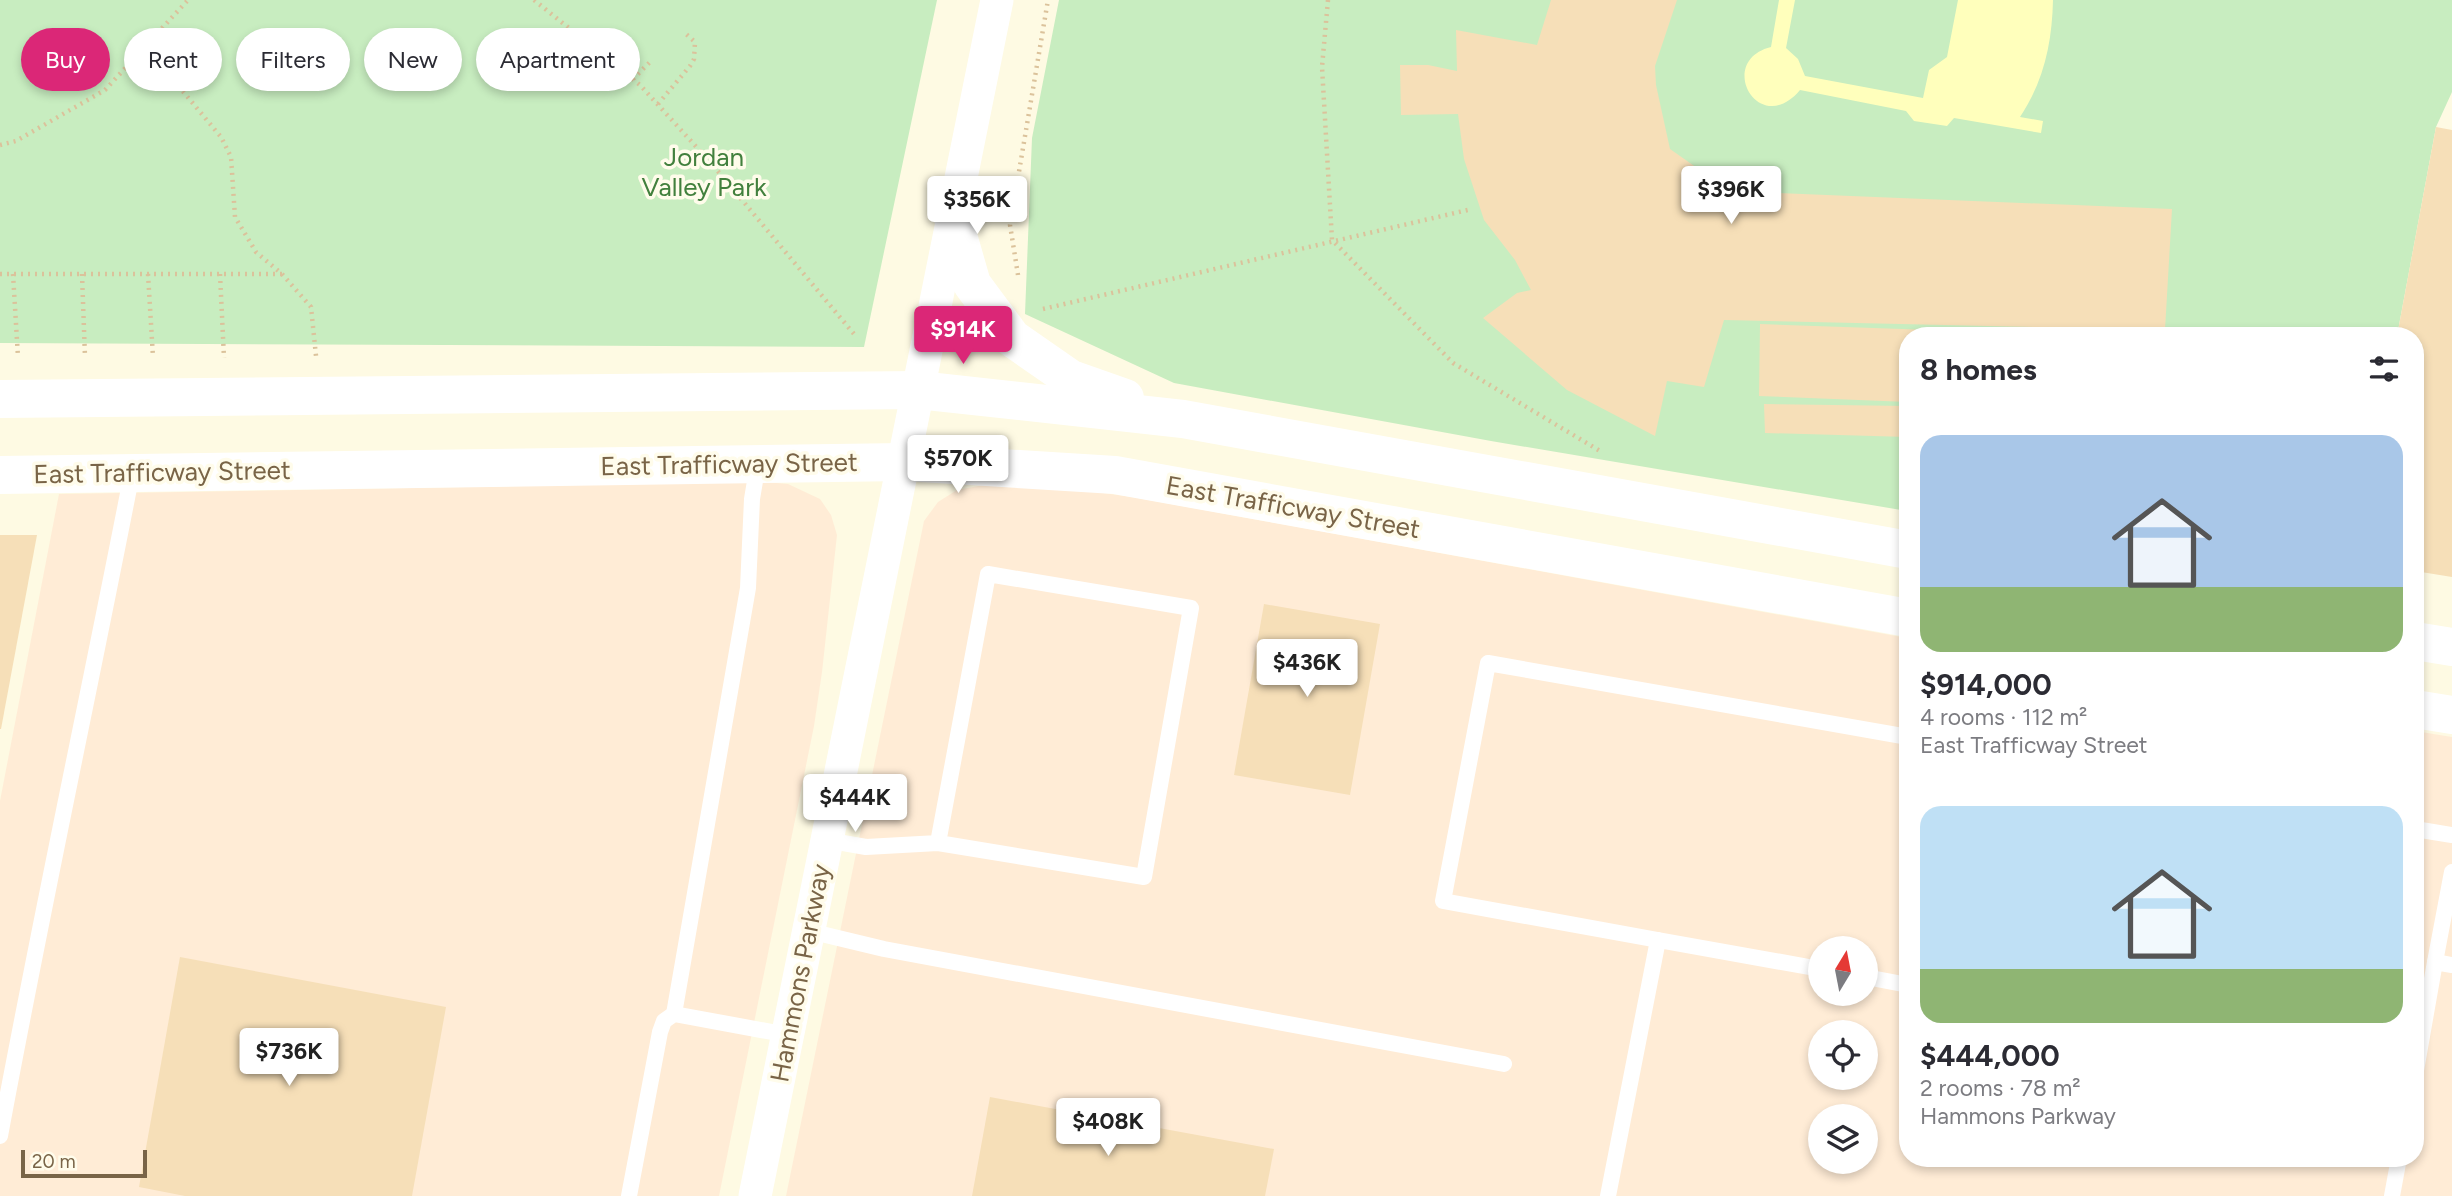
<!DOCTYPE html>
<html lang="en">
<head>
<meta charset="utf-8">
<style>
  :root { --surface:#fff; --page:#f2f2f3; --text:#2b2b33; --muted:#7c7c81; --accent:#db2777 }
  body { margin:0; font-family:Figtree,sans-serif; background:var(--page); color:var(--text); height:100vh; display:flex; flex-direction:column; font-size:26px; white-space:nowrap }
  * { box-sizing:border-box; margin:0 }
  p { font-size:23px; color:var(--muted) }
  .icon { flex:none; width:38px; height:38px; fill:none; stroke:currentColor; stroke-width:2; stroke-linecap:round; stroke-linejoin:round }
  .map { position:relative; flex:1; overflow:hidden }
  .details { position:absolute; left:1899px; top:327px; width:525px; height:840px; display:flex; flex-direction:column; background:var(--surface); border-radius:28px; box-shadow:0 4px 10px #0003 }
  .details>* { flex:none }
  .top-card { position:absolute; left:21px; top:28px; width:665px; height:63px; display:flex; gap:14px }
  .needle { width:46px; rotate:10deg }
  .tools { position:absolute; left:1808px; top:936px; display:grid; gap:14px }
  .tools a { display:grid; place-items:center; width:70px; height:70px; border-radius:50%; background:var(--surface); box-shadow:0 4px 10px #0003; font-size:35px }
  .scale { position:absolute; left:21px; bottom:18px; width:126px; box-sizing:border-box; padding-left:7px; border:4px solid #796447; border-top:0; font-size:19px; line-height:24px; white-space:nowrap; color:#796447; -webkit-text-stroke:5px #fffceb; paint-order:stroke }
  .price { position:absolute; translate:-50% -60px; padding:0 16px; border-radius:7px; background:#fff; color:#222; font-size:23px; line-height:46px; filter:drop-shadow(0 2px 4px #0008) }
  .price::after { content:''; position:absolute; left:50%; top:42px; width:21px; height:16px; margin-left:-10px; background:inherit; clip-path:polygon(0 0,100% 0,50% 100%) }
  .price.on { background:var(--accent); color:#fff }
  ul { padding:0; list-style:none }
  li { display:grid; align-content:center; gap:14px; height:371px; padding:0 21px }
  li span { display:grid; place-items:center; height:217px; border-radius:21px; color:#555 }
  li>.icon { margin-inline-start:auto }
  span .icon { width:126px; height:126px; fill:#fffc; stroke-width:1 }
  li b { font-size:30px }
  h2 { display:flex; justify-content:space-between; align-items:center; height:84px; padding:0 21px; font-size:30px }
  .chip { padding:0 24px; border-radius:32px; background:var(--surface); box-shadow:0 4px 10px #0003; font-size:24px; line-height:63px }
  .chip.on { background:var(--accent); color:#fff }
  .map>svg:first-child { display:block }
  .commercial { fill:#ffecd6; fill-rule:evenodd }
  .green { fill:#c8edc0 }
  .sand { fill:#ffffbc }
  .building { fill:#f6dfb8 }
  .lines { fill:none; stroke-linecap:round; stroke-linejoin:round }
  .path { stroke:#dbc29b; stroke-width:4.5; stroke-dasharray:2 5; stroke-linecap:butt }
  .lane { stroke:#fff; stroke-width:16 }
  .street { stroke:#fff; stroke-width:33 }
  .secondary { stroke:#fff; stroke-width:38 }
  .labels { text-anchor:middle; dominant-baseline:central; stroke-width:7; stroke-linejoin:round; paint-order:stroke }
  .park-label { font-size:26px; fill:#42803d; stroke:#fffceb }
  .street-label { font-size:26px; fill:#796447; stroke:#fffceb }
</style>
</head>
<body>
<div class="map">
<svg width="2452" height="1196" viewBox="0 0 2452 1196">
  <rect width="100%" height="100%" fill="#fefae3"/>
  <g class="commercial">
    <polygon points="765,482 788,484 820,499 831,515 837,535 822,672 814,726 719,1196 0,1196 0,801 59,494"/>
    <path d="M1039 484 1132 497 1907 638 1908 1158H2415V731L2452 737V1196H786L924 521 938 502 957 490 984 485ZM1820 948H1866V994H1820ZM1820 1032H1866V1078H1820ZM1820 1116H1866V1162H1820Z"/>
  </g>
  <g class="green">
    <polygon points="0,0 937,0 864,347 0,343"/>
    <polygon points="1059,0 2452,0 2452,92 2436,127 2397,336 1908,336 1907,511 1491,441 1174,383 1025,314 1032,138"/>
  </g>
  <path class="sand" d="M1779 0H1795L1786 48 1798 59 1805 76 1923 98 1929 70 1947 57 1958 0H2053C2052 43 2044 81 2020 117L2043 121 2041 133 1954 118 1947 126 1914 121 1906 111 1800 90C1759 139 1715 61 1771 47Z"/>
  <g class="building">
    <polygon points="1551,0 1677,0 1655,66 1656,85 1670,149 1730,191 2172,209 2165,330 1724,320 1704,387 1667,381 1655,436 1567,390 1483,318 1517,293 1531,290 1515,260 1484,220 1464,159 1458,114 1401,115 1400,65 1428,65 1457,71 1456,30 1537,45"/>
    <polygon points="2436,127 2452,130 2452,577 2415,571 2415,336 2397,336"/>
    <polygon points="1760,324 2046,334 2046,336 1908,336 1908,402 1759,396"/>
    <polygon points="1764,404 1908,406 1908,437 1765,433"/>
    <polygon points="0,535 37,535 1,729 0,729"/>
    <polygon points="1264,604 1380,624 1350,795 1234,775"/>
    <polygon points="180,957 446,1007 412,1196 185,1196 139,1187"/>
    <polygon points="990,1097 1274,1149 1265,1196 972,1196"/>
  </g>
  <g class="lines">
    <g class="path">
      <polyline points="534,0 640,85 711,163 854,334"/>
      <polyline points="1328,0 1322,67 1332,240 1453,363 1600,451"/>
      <polyline points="633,79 650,62"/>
      <polyline points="658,104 690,66 694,59 695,42 686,34"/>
      <polyline points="0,145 16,141 105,90 188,0"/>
      <polyline points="0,274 282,274 256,252 235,217 231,157 221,137 145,46"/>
      <polyline points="13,274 18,357"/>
      <polyline points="82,274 85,357"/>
      <polyline points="148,274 153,357"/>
      <polyline points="220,274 224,358"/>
      <polyline points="282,274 311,307 316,356"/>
      <polyline points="1018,275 1010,225 1048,0"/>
      <polyline points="1043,309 1472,209"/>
    </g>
    <g class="lane">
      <polyline points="2415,829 2452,835"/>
      <polyline points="826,840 866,847 938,843 1144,877 1191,608 988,574 938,843"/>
      <polyline points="809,931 884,949 1504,1064"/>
      <polyline points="1658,940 1443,901 1488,663 1908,737"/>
      <polyline points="2435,962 2452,872"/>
      <polyline points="1866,977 1908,985"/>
      <polyline points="674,1014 748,588 752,499 758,463"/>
      <polyline points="2415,1076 2435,962 2452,965"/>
      <path d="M0 1136C41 914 89 694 132 473"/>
      <polyline points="629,1196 660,1032 664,1021 674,1014 788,1035"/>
      <polyline points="1608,1196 1658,940 1820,969"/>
      <polyline points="2392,1196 2399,1158"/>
    </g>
    <polyline class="street" points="755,1196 997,0"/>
    <g class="secondary">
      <polyline points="953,218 972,284 1012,338 1071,379 1125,398"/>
      <polyline points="0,399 918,390 1183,419 1908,550"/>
      <polyline points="0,475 905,462 1115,475 1908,618"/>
      <polyline points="2415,641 2452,647"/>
      <polyline points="2415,709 2452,715"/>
    </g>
  </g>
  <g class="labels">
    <g class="park-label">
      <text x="704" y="157">Jordan<tspan x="704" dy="30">Valley Park</tspan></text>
    </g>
    <g class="street-label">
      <text transform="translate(729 464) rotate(-1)">East Trafficway Street</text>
      <text transform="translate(162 472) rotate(-1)">East Trafficway Street</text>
      <text transform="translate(1293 507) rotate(10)">East Trafficway Street</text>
      <text transform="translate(800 973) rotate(-79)">Hammons Parkway</text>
    </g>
  </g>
</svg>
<div class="tools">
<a><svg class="needle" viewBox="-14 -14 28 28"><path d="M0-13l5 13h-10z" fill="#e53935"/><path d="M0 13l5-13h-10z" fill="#7c7c81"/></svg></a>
<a><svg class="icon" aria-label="locate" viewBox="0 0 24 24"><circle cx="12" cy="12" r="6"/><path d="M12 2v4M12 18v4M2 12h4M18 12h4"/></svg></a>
<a><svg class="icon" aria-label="layers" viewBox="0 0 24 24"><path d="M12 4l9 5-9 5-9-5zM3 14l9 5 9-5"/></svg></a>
</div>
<div class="scale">20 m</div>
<b class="price" style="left:1731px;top:226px">$396K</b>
<b class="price" style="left:977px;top:236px">$356K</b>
<b class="price on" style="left:963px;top:366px">$914K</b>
<b class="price" style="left:958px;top:495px">$570K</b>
<b class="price" style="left:1307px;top:699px">$436K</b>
<b class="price" style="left:855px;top:834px">$444K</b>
<b class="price" style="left:289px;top:1088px">$736K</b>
<b class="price" style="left:1108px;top:1158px">$408K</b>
<div class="top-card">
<a class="chip on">Buy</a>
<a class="chip">Rent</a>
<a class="chip">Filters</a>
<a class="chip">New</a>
<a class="chip">Apartment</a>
</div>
<section class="details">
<h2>8 homes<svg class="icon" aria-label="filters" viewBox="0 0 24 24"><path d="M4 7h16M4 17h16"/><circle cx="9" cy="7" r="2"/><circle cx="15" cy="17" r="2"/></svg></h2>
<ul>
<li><span style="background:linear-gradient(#a9c7e8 70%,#8fb573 0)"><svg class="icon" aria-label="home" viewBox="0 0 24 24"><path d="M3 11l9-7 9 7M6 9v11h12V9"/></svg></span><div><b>$914,000</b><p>4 rooms · 112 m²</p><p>East Trafficway Street</p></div></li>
<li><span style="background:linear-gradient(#bfe0f5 75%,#8fb573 0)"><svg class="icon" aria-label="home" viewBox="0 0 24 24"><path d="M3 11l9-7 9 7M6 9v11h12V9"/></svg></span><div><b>$444,000</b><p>2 rooms · 78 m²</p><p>Hammons Parkway</p></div></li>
</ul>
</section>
</div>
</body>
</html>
